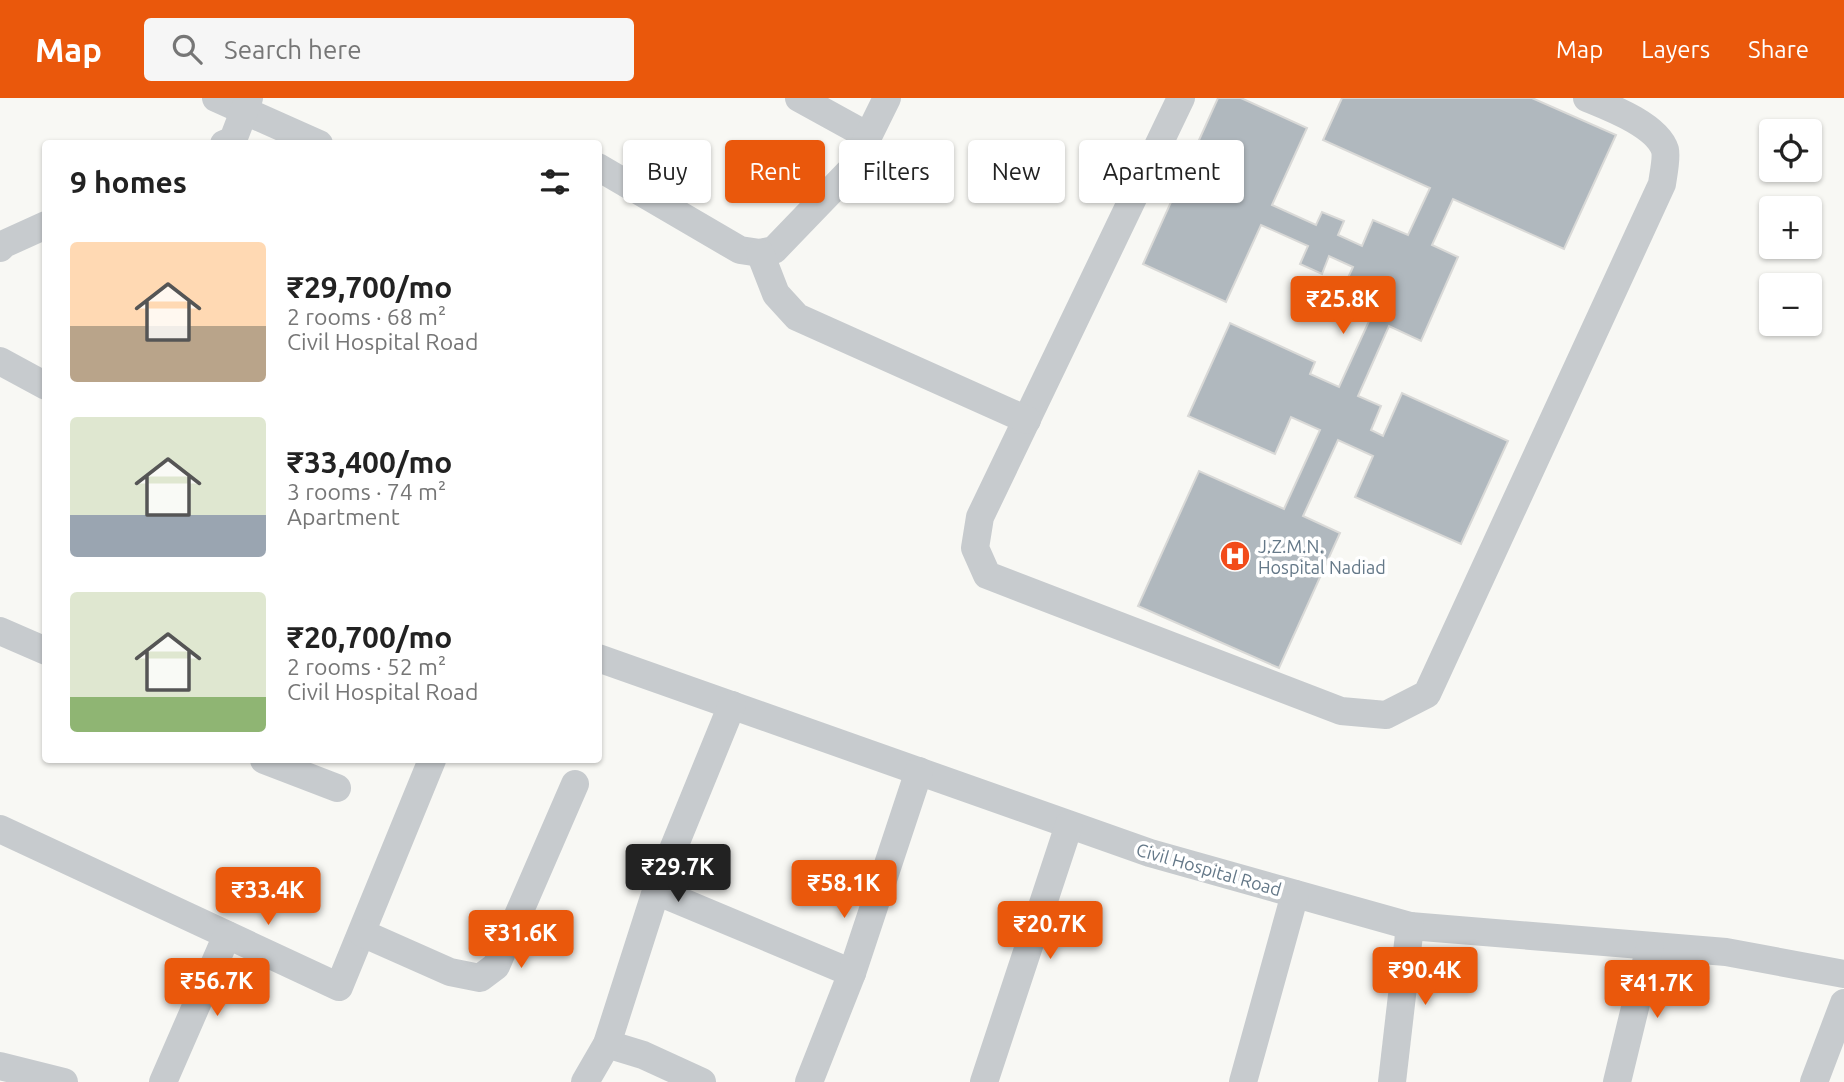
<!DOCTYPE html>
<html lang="en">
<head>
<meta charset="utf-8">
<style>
  :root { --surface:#fff; --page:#f6f6f6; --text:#222; --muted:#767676; --accent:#ea580c }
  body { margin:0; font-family:Ubuntu,sans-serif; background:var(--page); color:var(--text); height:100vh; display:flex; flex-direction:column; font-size:26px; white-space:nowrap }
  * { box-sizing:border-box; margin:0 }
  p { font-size:23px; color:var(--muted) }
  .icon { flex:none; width:38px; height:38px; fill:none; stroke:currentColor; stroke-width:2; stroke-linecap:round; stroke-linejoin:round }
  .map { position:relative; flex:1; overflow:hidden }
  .panel { position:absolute; left:42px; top:42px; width:560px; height:623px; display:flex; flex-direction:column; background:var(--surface); border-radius:7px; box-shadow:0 2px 5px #0004 }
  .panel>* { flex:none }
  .banner { position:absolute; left:623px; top:42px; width:665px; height:63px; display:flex; gap:14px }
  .buttons { position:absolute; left:1759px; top:21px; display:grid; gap:14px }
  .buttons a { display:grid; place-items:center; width:63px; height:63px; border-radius:7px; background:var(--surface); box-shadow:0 2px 5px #0004; font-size:35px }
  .price { position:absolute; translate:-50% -60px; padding:0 16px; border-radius:7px; background:var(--accent); color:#fff; font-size:23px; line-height:46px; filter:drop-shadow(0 2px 4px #0008) }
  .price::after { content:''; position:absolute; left:50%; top:42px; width:21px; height:16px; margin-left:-10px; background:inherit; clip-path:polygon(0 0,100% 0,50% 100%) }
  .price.current { background:#222; color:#fff }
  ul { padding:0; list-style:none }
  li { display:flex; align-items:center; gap:21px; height:175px; padding:0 28px }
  li span { display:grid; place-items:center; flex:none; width:196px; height:140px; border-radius:7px; color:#555 }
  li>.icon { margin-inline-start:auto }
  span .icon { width:84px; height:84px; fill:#fffc; stroke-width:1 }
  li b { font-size:30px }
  h2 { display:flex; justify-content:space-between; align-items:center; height:84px; padding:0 28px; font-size:30px }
  .tag { padding:0 24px; border-radius:7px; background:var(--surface); box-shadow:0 2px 5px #0004; font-size:24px; line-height:63px }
  .tag.current { background:var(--accent); color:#fff }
  header { display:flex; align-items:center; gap:42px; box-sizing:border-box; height:98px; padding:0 35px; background:var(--accent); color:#fff }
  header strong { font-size:33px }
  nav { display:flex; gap:38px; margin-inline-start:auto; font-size:24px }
  .search { width:490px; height:63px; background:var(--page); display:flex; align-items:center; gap:18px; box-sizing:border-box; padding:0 24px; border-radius:7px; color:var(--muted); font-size:26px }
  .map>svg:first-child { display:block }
  .building { fill:#b0b8be; stroke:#d9d9d7; stroke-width:2 }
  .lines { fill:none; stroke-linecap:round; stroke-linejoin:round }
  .minor { stroke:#c7cbce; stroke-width:28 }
  .labels { text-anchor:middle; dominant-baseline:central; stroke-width:7; stroke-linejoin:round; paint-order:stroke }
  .poi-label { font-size:18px; fill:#647888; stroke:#fff; text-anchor:start }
  .street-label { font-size:18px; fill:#647888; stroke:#fff }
</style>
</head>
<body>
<header>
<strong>Map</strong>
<div class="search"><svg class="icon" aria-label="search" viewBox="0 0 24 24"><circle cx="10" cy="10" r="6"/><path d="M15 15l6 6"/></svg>Search here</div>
<nav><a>Map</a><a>Layers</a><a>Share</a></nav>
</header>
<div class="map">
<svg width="1844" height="984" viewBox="0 0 1844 984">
  <rect width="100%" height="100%" fill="#f8f8f4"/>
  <polygon class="building" points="1218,0 1241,0 1307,30 1272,107 1316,127 1322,114 1344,123 1338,137 1362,148 1373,122 1408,137 1430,90 1323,42 1342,0 1532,0 1616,37 1564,151 1453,101 1432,147 1458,159 1421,243 1389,228 1358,298 1381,308 1371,332 1383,338 1402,295 1508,343 1461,446 1355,399 1373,358 1338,342 1303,418 1340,435 1279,570 1138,508 1199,373 1284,411 1320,332 1291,319 1275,356 1188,318 1230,225 1315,264 1310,276 1339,289 1370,221 1336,206 1353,169 1329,158 1322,176 1300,166 1308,148 1261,127 1226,204 1143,166"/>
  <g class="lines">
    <g class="minor">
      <polyline points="216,0 319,46"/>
      <polyline points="799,0 868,38"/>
      <path d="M1181 0 980 419 975 450 987 477 1341 613 1386 617 1427 596 1662 86C1663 78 1667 60 1665 52 1657 27 1609 9 1587 0"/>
      <polyline points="224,46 233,42 249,0"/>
      <polyline points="598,69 740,152 760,155 774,152 852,71 887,0"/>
      <polyline points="0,150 4,146 46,127"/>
      <polyline points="760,155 776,196 797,219 1027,322"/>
      <polyline points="0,263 46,288"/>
      <polyline points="0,533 46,553"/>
      <polyline points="598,560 1150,755 1410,828 1726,854 1844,876"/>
      <polyline points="264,662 337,690"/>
      <polyline points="0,731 339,889 432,662"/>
      <polyline points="656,793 852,875"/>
      <polyline points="362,835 450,874 480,880 496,868 575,686"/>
      <polyline points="607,946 643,957 702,984"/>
      <polyline points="0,968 64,984"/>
      <polyline points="163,984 227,837"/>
      <polyline points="585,984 607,946 656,793 732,607"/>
      <polyline points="809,984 852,875 919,673"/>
      <polyline points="984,984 1069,727"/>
      <polyline points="1243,984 1295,796"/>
      <polyline points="1392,984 1410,828"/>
      <polyline points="1617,984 1650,848"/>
      <polyline points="1814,984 1844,905"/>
    </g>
  </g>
  <defs>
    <g id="hospital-disc" transform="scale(1.575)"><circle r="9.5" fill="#f24b1a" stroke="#fff"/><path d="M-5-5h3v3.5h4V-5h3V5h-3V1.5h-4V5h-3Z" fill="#fff"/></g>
  </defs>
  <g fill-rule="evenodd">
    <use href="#hospital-disc" x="1235" y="458"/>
  </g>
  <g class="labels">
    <g class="poi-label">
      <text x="1258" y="448">J.Z.M.N.<tspan x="1258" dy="21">Hospital Nadiad</tspan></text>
    </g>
    <g class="street-label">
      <text transform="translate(1209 771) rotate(16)">Civil Hospital Road</text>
    </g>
  </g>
</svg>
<div class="buttons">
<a><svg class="icon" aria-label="locate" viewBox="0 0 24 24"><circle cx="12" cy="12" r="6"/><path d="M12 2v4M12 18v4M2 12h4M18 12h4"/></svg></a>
<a>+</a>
<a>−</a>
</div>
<b class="price" style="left:1343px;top:238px">₹25.8K</b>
<b class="price current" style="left:678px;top:806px">₹29.7K</b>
<b class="price" style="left:844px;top:822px">₹58.1K</b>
<b class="price" style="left:268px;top:829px">₹33.4K</b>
<b class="price" style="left:1050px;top:863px">₹20.7K</b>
<b class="price" style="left:521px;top:872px">₹31.6K</b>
<b class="price" style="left:1425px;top:909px">₹90.4K</b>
<b class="price" style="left:217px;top:920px">₹56.7K</b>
<b class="price" style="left:1657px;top:922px">₹41.7K</b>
<div class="banner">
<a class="tag">Buy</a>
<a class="tag current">Rent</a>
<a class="tag">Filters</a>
<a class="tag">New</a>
<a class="tag">Apartment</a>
</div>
<section class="panel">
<h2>9 homes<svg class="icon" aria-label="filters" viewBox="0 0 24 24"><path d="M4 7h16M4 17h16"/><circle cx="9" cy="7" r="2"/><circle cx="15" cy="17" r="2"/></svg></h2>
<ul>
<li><span style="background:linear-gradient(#ffd9b3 60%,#b9a48a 0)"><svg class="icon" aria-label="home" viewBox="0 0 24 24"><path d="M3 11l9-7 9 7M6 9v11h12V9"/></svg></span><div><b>₹29,700/mo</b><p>2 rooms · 68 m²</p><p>Civil Hospital Road</p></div></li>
<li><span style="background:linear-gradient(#dfe7d0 70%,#9aa5b1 0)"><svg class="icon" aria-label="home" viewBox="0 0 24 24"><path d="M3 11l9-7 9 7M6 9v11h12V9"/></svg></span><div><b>₹33,400/mo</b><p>3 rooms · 74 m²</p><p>Apartment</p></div></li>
<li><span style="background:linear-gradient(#dfe7d0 75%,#8fb573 0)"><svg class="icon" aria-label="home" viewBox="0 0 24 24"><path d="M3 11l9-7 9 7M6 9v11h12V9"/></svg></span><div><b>₹20,700/mo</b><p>2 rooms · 52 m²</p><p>Civil Hospital Road</p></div></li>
</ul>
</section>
</div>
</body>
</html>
